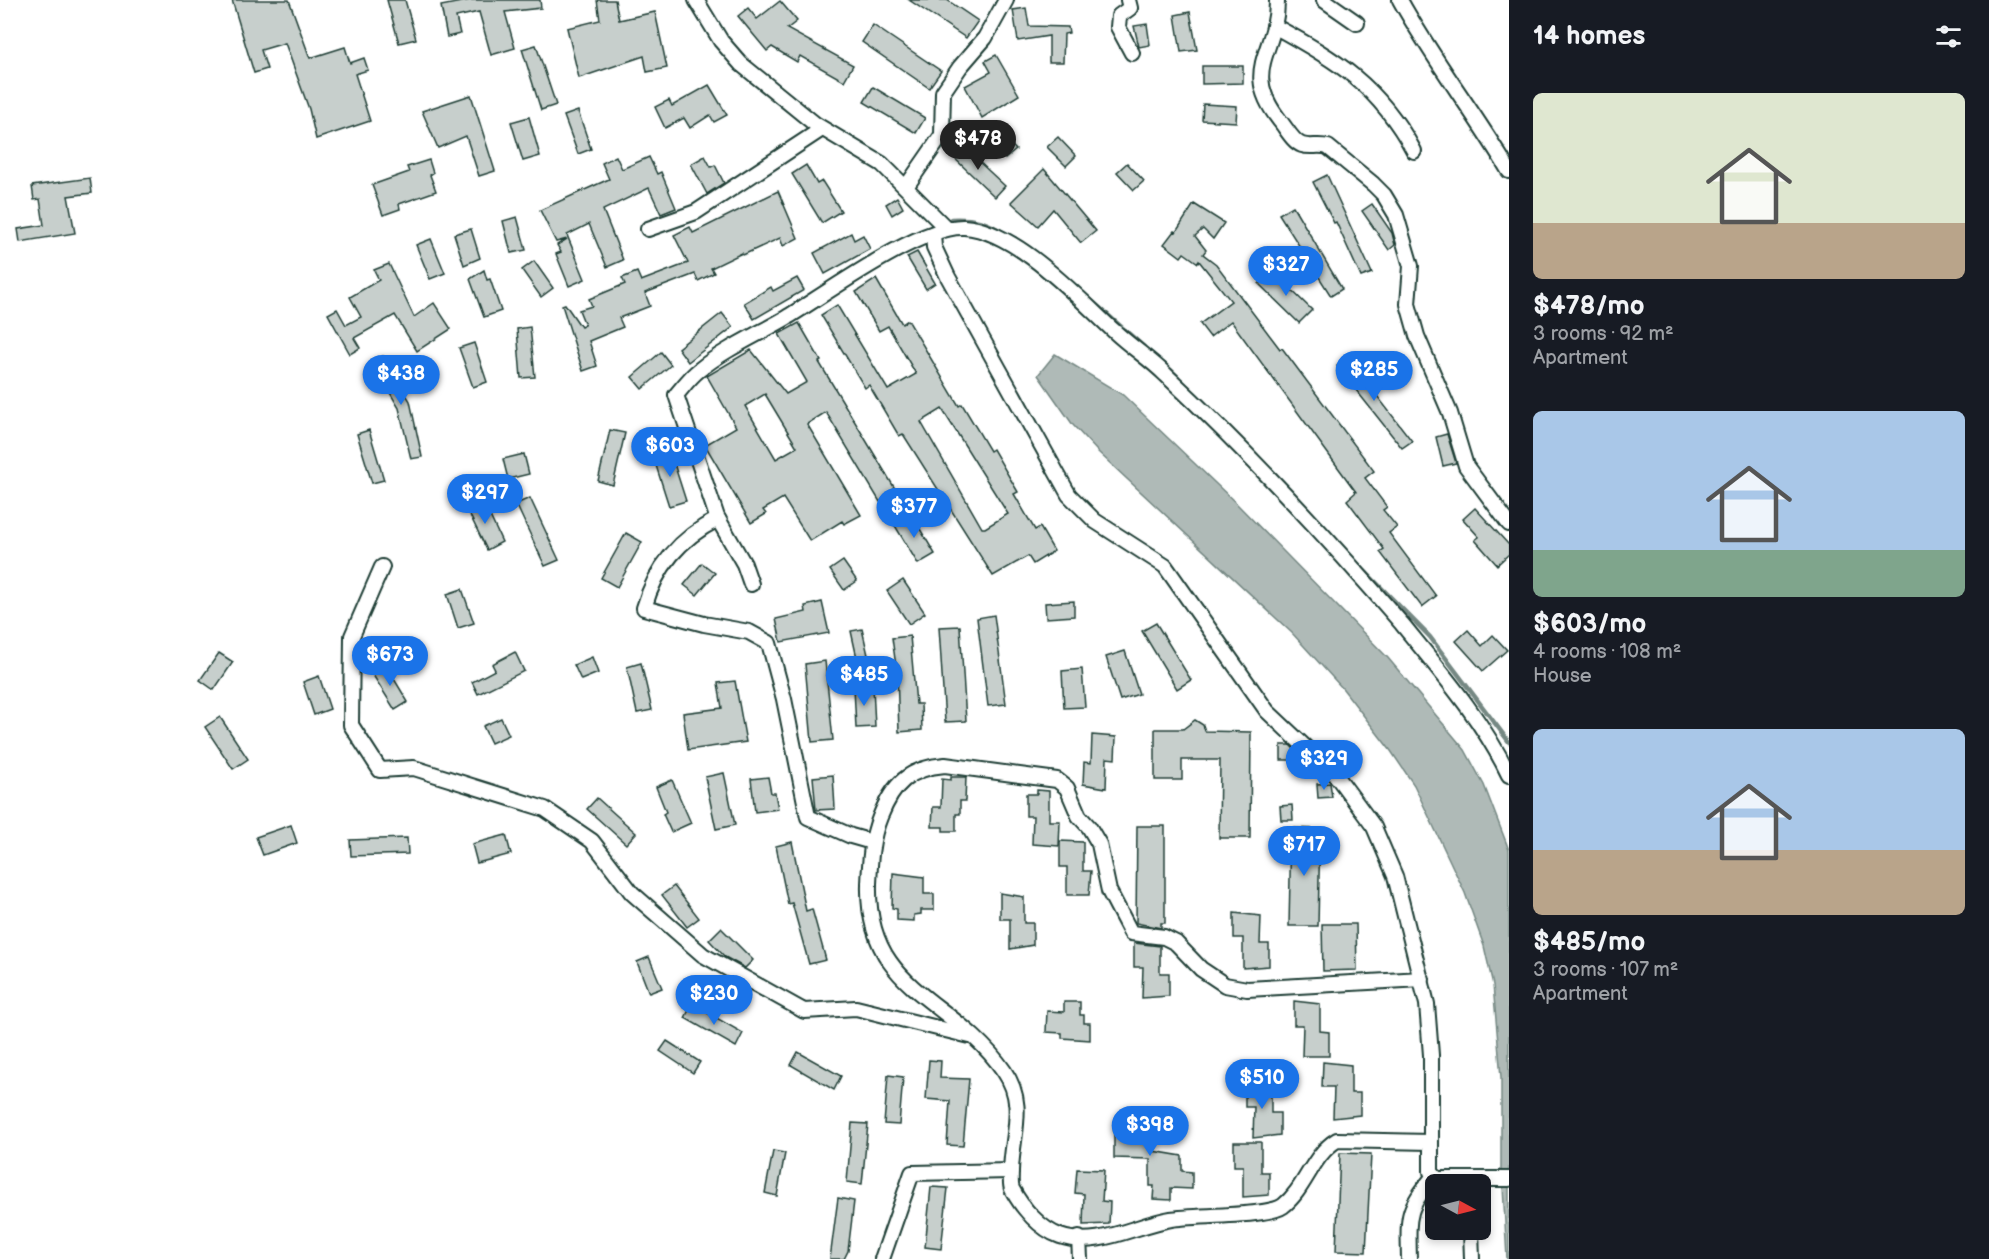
<!DOCTYPE html>
<html lang="en">
<head>
<meta charset="utf-8">
<style>
  :root { --surface:#171b24; --page:#242831; --text:#f1f3f6; --muted:#9ea1a6; --accent:#1a73e8 }
  body { margin:0; font-family:"Balsamiq Sans",sans-serif; background:var(--page); color:var(--text); height:100vh; display:flex; flex-direction:column; font-size:22px; white-space:nowrap }
  * { box-sizing:border-box; margin:0 }
  p { font-size:20px; color:var(--muted) }
  .icon { flex:none; width:33px; height:33px; fill:none; stroke:currentColor; stroke-width:2; stroke-linecap:round; stroke-linejoin:round }
  .map { position:relative; flex:1; overflow:hidden }
  .drawer { display:flex; flex-direction:column; background:var(--surface); width:480px }
  .drawer>* { flex:none }
  .needle { width:39px; rotate:97deg }
  .fabs { position:absolute; left:1425px; top:1174px; display:grid; gap:12px }
  .fabs a { display:grid; place-items:center; width:66px; height:66px; border-radius:9px; background:var(--surface); box-shadow:0 3px 9px #0003; font-size:30px }
  .price { position:absolute; translate:-50% -51px; padding:0 14px; border-radius:21px; background:var(--accent); color:#fff; font-size:20px; line-height:39px; filter:drop-shadow(0 2px 3px #0008) }
  .price::after { content:''; position:absolute; left:50%; top:36px; width:18px; height:14px; margin-left:-9px; background:inherit; clip-path:polygon(0 0,100% 0,50% 100%) }
  .price.current { background:#222; color:#fff }
  ul { padding:0; list-style:none }
  li { display:grid; align-content:center; gap:12px; height:318px; padding:0 24px }
  li span { display:grid; place-items:center; height:186px; border-radius:9px; color:#555 }
  li>.icon { margin-inline-start:auto }
  span .icon { width:108px; height:108px; fill:#fffc; stroke-width:1 }
  li b { font-size:26px }
  h2 { display:flex; justify-content:space-between; align-items:center; height:72px; padding:0 24px; font-size:26px }
  main { display:flex; flex:1; min-height:0 }
  .map>svg:first-child { display:block }
  .water { fill:#afbab7; stroke:#758883; stroke-width:1.5 }
  .lines { fill:none; stroke-linecap:round; stroke-linejoin:round }
  .stream { stroke:#758883; stroke-width:4.5 }
  .building { fill:#c7cfcc; stroke:#1f3d34; stroke-width:1.5; fill-rule:evenodd }
  .street-casing { stroke:#1f3d34; stroke-width:18 }
  .street { stroke:#fff; stroke-width:14 }
</style>
</head>
<body>
<main>
<div class="map">
<svg width="1509" height="1259" viewBox="0 0 1509 1259">
  <rect width="100%" height="100%" fill="#fff"/>
  <filter id="ink" filterUnits="userSpaceOnUse"><feTurbulence type="fractalNoise" baseFrequency=".0167" numOctaves="2"/><feDisplacementMap in="SourceGraphic" scale="12" xChannelSelector="R" yChannelSelector="G"/><feConvolveMatrix kernelMatrix="1 2 1 2 8 2 1 2 1" color-interpolation-filters="sRGB"/></filter>
  <g filter="url(#ink)">
    <g class="water">
      <polygon points="1055,354 1123,395 1237,504 1388,658 1465,750 1484,785 1509,850 1509,1172 1501,1173 1501,1077 1493,985 1484,946 1465,893 1414,785 1391,751 1343,689 1292,633 1097,451 1073,425 1038,375"/>
      <polygon points="1503,1187 1509,1187 1509,1259 1507,1259"/>
    </g>
    <g class="lines">
      <g class="stream">
        <path d="M951 219C973 218 987 221 1005 234"/>
        <polyline points="1083,293 1144,347"/>
        <polyline points="1164,364 1178,377"/>
        <polyline points="1354,560 1430,637 1509,742"/>
      </g>
    </g>
    <g class="building">
      <polygon points="232,0 289,0 310,58 345,47 350,63 364,58 368,70 355,74 370,121 316,139 309,109 285,43 261,50 267,69 254,73"/>
      <polygon points="387,0 405,0 416,39 399,43"/>
      <polygon points="471,0 540,0 541,8 505,12 515,48 491,55 479,12 456,17 460,34 447,37 441,6"/>
      <polygon points="597,0 615,0 619,20 655,12 667,68 647,72 644,56 579,78 567,28 600,20"/>
      <polygon points="909,0 947,0 978,21 966,38"/>
      <polygon points="780,1 797,21 787,29 853,65 844,81 800,56 797,62 772,47 767,51 738,16 748,8 757,19"/>
      <polygon points="1026,8 1029,26 1068,27 1069,33 1064,34 1063,62 1049,62 1049,36 1018,41 1013,10"/>
      <polygon points="1190,12 1197,50 1181,52 1175,15"/>
      <polygon points="1147,24 1150,45 1139,47 1134,26"/>
      <polygon points="873,25 941,71 929,88 862,42"/>
      <polygon points="536,45 556,105 541,110 522,49"/>
      <polygon points="996,55 1019,95 982,118 965,86 991,72 985,61"/>
      <polygon points="1202,66 1243,66 1243,83 1202,84"/>
      <polygon points="709,85 727,115 714,122 710,115 690,128 684,118 665,128 655,107 669,100 672,106"/>
      <polygon points="873,87 925,118 916,133 864,102"/>
      <polygon points="471,95 495,171 479,176 466,136 438,148 422,111"/>
      <polygon points="1203,104 1237,106 1236,122 1202,120"/>
      <polygon points="578,111 591,149 578,154 564,116"/>
      <polygon points="529,117 540,156 523,161 511,122"/>
      <polygon points="993,126 1016,150 1005,159 983,136"/>
      <polygon points="1058,137 1076,156 1066,166 1047,147"/>
      <polygon points="960,144 1005,186 995,197 951,155"/>
      <polygon points="616,156 622,169 649,157 657,174 661,172 676,208 661,214 649,188 603,210 623,260 607,267 589,224 567,235 585,279 569,286 556,254 561,252 557,245 567,239 556,242 540,210 609,179 602,163"/>
      <polygon points="705,156 711,167 715,165 724,183 707,194 691,164"/>
      <polygon points="429,160 433,173 430,175 436,191 399,204 400,209 383,215 372,185 409,172 407,167"/>
      <polygon points="1127,163 1144,181 1134,190 1117,172"/>
      <polygon points="806,165 817,184 822,181 841,211 822,223 792,174"/>
      <polygon points="1044,169 1096,231 1081,243 1053,209 1038,226 1011,202"/>
      <polygon points="1327,175 1372,273 1361,277 1336,222 1334,223 1313,182"/>
      <polygon points="90,178 92,193 68,196 75,233 20,242 18,229 44,225 40,199 34,200 32,186"/>
      <polygon points="778,191 798,238 783,246 780,238 743,255 742,253 711,268 714,273 698,281 695,274 645,293 650,306 619,318 623,327 589,341 597,366 583,371 562,305 565,304 581,327 585,325 579,310 592,306 589,299 625,284 622,278 637,272 641,281 688,263 674,235 690,227 693,233"/>
      <polygon points="897,197 903,208 892,215 886,204"/>
      <polygon points="1194,204 1224,223 1213,239 1203,229 1195,236 1206,250 1203,254 1216,264 1280,349 1282,348 1374,471 1365,478 1387,507 1383,510 1397,527 1389,533 1436,596 1422,607 1380,552 1384,549 1347,500 1356,492 1231,321 1210,337 1200,324 1231,301 1199,261 1198,263 1184,253 1181,257 1164,244 1174,231 1176,232"/>
      <polygon points="1372,204 1392,233 1395,245 1389,250 1362,211"/>
      <polygon points="1293,206 1342,289 1331,296 1279,214"/>
      <polygon points="517,217 526,250 511,253 503,221"/>
      <polygon points="471,229 480,258 464,265 454,234"/>
      <polygon points="851,233 854,240 863,235 870,249 825,274 814,253"/>
      <polygon points="431,239 445,273 430,279 416,245"/>
      <polygon points="917,252 935,283 926,289 907,257"/>
      <polygon points="534,261 553,288 541,297 522,270"/>
      <polygon points="389,264 414,317 434,303 451,329 417,351 395,315 354,338 360,348 350,354 328,314 337,309 346,325 361,317 350,297 379,280 374,270"/>
      <polygon points="484,270 487,280 490,279 501,311 484,317 470,279"/>
      <polygon points="1272,271 1312,310 1299,323 1259,284"/>
      <polygon points="797,278 804,290 754,319 744,303 771,287 773,291"/>
      <path d="M876 279 902 324 908 320 959 406 962 404 990 451 993 449 1018 492 1014 494 1035 530 1040 527 1054 551 1033 564 1028 556 993 576 903 434 899 436 869 385 865 388 821 315 837 305 888 390 916 374 888 326 879 331 856 292ZM942 409 1008 514 985 528H982L921 422Z"/>
      <polygon points="722,313 733,327 688,362 678,348"/>
      <path d="M799 323 821 361 819 362 897 492 880 502 826 412 807 424 861 515 844 524 842 521 810 541 783 498 763 510 766 514 751 523 705 445 736 427 707 376 751 350 786 394 807 382 779 334ZM765 394 797 447 776 459 745 406Z"/>
      <polygon points="530,327 535,377 521,378 517,329"/>
      <polygon points="474,343 487,382 473,387 459,348"/>
      <polygon points="661,352 671,365 642,389 632,377"/>
      <polygon points="383,356 410,401 422,457 411,459 399,408 372,362"/>
      <polygon points="1347,357 1412,441 1402,448 1337,366"/>
      <polygon points="369,430 384,480 372,483 357,434"/>
      <polygon points="610,430 625,433 613,485 598,481"/>
      <polygon points="1447,434 1456,463 1443,466 1436,437"/>
      <polygon points="670,451 686,501 669,506 653,456"/>
      <polygon points="524,454 529,474 508,479 503,459"/>
      <polygon points="530,498 559,560 545,566 516,504"/>
      <polygon points="483,501 502,542 487,550 467,509"/>
      <polygon points="1475,508 1509,545 1509,554 1497,565 1475,540 1479,537 1463,519"/>
      <polygon points="911,514 935,554 918,564 894,524"/>
      <polygon points="626,533 642,542 617,587 601,578"/>
      <polygon points="843,561 857,581 844,590 830,570"/>
      <polygon points="702,563 715,573 697,595 684,585"/>
      <polygon points="903,580 925,613 909,624 887,591"/>
      <polygon points="462,589 474,623 458,628 447,594"/>
      <polygon points="1074,601 1074,616 1046,618 1045,603"/>
      <polygon points="822,602 829,633 781,642 776,619 806,612 805,606"/>
      <polygon points="994,615 1006,704 988,706 977,618"/>
      <polygon points="1156,623 1191,680 1177,689 1142,631"/>
      <polygon points="960,626 966,721 945,722 939,627"/>
      <polygon points="862,629 868,655 857,658 851,631"/>
      <polygon points="1468,630 1482,646 1493,635 1507,650 1483,671 1456,641"/>
      <polygon points="910,636 916,704 921,704 922,730 899,732 897,673 892,638"/>
      <polygon points="1125,651 1139,694 1120,700 1106,657"/>
      <polygon points="515,652 524,671 478,694 472,682 495,670 492,664"/>
      <polygon points="219,653 233,662 214,690 200,680"/>
      <polygon points="592,657 598,673 581,680 574,665"/>
      <polygon points="825,661 833,740 812,742 805,664"/>
      <polygon points="641,663 652,710 637,713 627,667"/>
      <polygon points="385,664 408,702 395,710 371,672"/>
      <polygon points="1082,669 1085,707 1064,708 1062,671"/>
      <polygon points="319,676 330,709 314,715 303,682"/>
      <polygon points="735,681 746,742 688,750 683,713 722,708 718,683"/>
      <polygon points="873,686 875,727 856,728 854,687"/>
      <polygon points="220,717 248,759 233,769 205,727"/>
      <polygon points="501,718 509,735 491,743 483,726"/>
      <polygon points="1195,720 1203,725 1205,731 1251,732 1250,838 1219,838 1220,760 1182,760 1182,780 1155,780 1155,729 1183,729"/>
      <polygon points="1092,735 1116,737 1115,759 1107,758 1106,788 1083,784 1084,762 1091,763"/>
      <polygon points="1281,745 1290,745 1296,751 1297,760 1281,760"/>
      <polygon points="724,773 735,825 716,829 705,777"/>
      <polygon points="833,775 835,809 816,810 813,777"/>
      <polygon points="768,777 771,793 775,793 778,809 755,812 751,779"/>
      <polygon points="951,777 966,777 965,801 960,801 960,814 956,814 956,831 943,831 943,827 932,827 933,807 941,807 942,779 951,780"/>
      <polygon points="672,780 691,823 671,832 663,814 666,812 656,787"/>
      <polygon points="1330,783 1332,797 1318,798 1317,784"/>
      <polygon points="1037,790 1049,791 1049,821 1060,821 1059,846 1032,844 1033,816 1026,816 1026,794 1037,794"/>
      <polygon points="597,798 636,833 626,844 587,809"/>
      <polygon points="1292,805 1293,820 1281,820 1280,806"/>
      <polygon points="291,825 297,843 263,855 256,837"/>
      <polygon points="1137,826 1165,826 1165,923 1161,923 1161,928 1136,923"/>
      <polygon points="1291,828 1320,829 1318,926 1289,926"/>
      <polygon points="506,835 511,854 477,863 472,844"/>
      <polygon points="407,838 408,854 351,856 350,840"/>
      <polygon points="1060,841 1083,842 1083,871 1091,871 1089,895 1067,895 1067,867 1060,867"/>
      <polygon points="792,842 806,911 812,909 826,960 809,964 792,903 788,904 776,846"/>
      <polygon points="893,873 924,877 924,894 934,894 934,910 921,910 921,914 914,915 914,921 897,920 897,909 892,908"/>
      <polygon points="674,886 699,918 687,927 662,895"/>
      <polygon points="1000,893 1024,897 1024,923 1033,923 1033,945 1010,949 1010,919 1000,919"/>
      <polygon points="1234,913 1261,916 1260,944 1269,944 1269,966 1243,968 1243,938 1234,938"/>
      <polygon points="1322,924 1356,924 1357,970 1323,971"/>
      <polygon points="721,928 753,960 745,968 725,957 709,940"/>
      <polygon points="1134,943 1160,946 1160,973 1169,973 1169,996 1142,998 1143,967 1134,967"/>
      <polygon points="649,957 662,988 649,993 637,962"/>
      <polygon points="1294,1001 1320,1004 1320,1031 1329,1032 1329,1056 1302,1056 1303,1025 1294,1025"/>
      <polygon points="1064,1002 1080,1002 1080,1015 1084,1015 1084,1023 1090,1023 1090,1040 1062,1038 1062,1033 1046,1032 1047,1011 1064,1012"/>
      <polygon points="692,1004 743,1033 736,1047 685,1018"/>
      <polygon points="667,1041 700,1062 693,1073 660,1051"/>
      <polygon points="798,1052 841,1076 834,1090 791,1065"/>
      <polygon points="929,1060 941,1061 940,1078 969,1079 963,1146 947,1145 950,1101 926,1099"/>
      <polygon points="1323,1062 1351,1065 1351,1093 1360,1093 1360,1115 1333,1118 1334,1087 1322,1087"/>
      <polygon points="888,1075 903,1077 899,1125 884,1124"/>
      <polygon points="1245,1082 1271,1085 1271,1113 1280,1113 1280,1135 1253,1138 1254,1107 1245,1107"/>
      <polygon points="1122,1114 1143,1114 1143,1130 1153,1131 1153,1151 1182,1156 1182,1171 1192,1172 1192,1189 1171,1188 1171,1200 1153,1199 1154,1186 1150,1186 1150,1159 1114,1158 1114,1129 1119,1129"/>
      <polygon points="852,1123 868,1124 862,1184 847,1182"/>
      <polygon points="1234,1142 1261,1142 1261,1172 1269,1172 1269,1195 1243,1197 1243,1166 1234,1166"/>
      <polygon points="773,1151 785,1153 777,1196 765,1193"/>
      <polygon points="1340,1153 1371,1154 1366,1252 1336,1251"/>
      <polygon points="1077,1169 1104,1170 1102,1201 1110,1202 1109,1224 1083,1225 1084,1194 1075,1193"/>
      <polygon points="931,1187 948,1188 941,1249 925,1247"/>
      <polygon points="838,1198 854,1201 848,1251 844,1259 830,1259"/>
    </g>
    <g class="lines">
      <g class="street-casing">
        <g id="street">
          <polyline points="696,0 721,41 741,64 815,124 882,164 946,228"/>
          <polyline points="1128,0 1130,8 1119,16 1118,27 1132,53"/>
          <path d="M1277 0C1278 52 1239 69 1280 121 1286 128 1293 142 1302 145 1311 148 1318 144 1328 147L1373 184 1384 195 1396 215 1411 266 1408 304 1417 336 1450 413 1466 466 1509 524"/>
          <polyline points="1324,0 1357,23"/>
          <path d="M1400 0C1433 60 1475 113 1509 171"/>
          <path d="M1274 26C1337 60 1379 86 1414 151"/>
          <polyline points="906,187 942,135 943,92 960,67 985,38 1006,0"/>
          <polyline points="648,229 696,212 822,129"/>
          <polyline points="933,234 934,247 948,277 1069,495 1095,521 1165,566 1267,711 1338,778 1374,827 1395,876 1427,1004 1431,1055 1431,1172 1437,1179 1509,1179"/>
          <path d="M718 519C680 538 656 566 644 608L704 624 749 632 769 643 784 699 808 817 851 836 872 842"/>
          <polyline points="382,567 352,636 351,725 380,770 414,768 545,809 592,841 632,893 703,955 804,1011 856,1008 970,1036"/>
          <path d="M751 584 744 564 717 517 676 395C683 387 690 377 699 370 725 349 757 335 786 318 826 294 920 225 964 227 1016 230 1078 298 1114 331 1131 347 1150 359 1166 375 1249 453 1328 538 1402 624 1441 672 1482 719 1509 775"/>
          <path d="M1422 979 1247 989 1225 985 1201 969 1176 943 1164 937 1131 933 1109 891 1099 844 1089 827 1079 816 1067 788 1057 780 945 765C909 768 893 784 880 817 871 839 870 861 869 884 866 992 953 997 1004 1071 1027 1104 1012 1134 1011 1171 1011 1177 1010 1184 1012 1189 1022 1208 1040 1229 1060 1236 1097 1249 1135 1225 1171 1219 1194 1215 1268 1217 1283 1206 1306 1188 1312 1155 1337 1140L1430 1142"/>
          <polyline points="1471,1230 1472,1259"/>
          <polyline points="1079,1238 1080,1259"/>
          <polyline points="882,1259 912,1173 1011,1171"/>
          <path d="M1409 1259C1408 1216 1406 1209 1434 1176"/>
        </g>
      </g>
      <use href="#street" class="street"/>
    </g>
  </g>
</svg>
<div class="fabs">
<a><svg class="needle" viewBox="-14 -14 28 28"><path d="M0-13l5 13h-10z" fill="#e53935"/><path d="M0 13l5-13h-10z" fill="#9ea1a6"/></svg></a>
</div>
<b class="price current" style="left:978px;top:171px">$478</b>
<b class="price" style="left:1286px;top:297px">$327</b>
<b class="price" style="left:1374px;top:402px">$285</b>
<b class="price" style="left:401px;top:406px">$438</b>
<b class="price" style="left:670px;top:478px">$603</b>
<b class="price" style="left:485px;top:525px">$297</b>
<b class="price" style="left:914px;top:539px">$377</b>
<b class="price" style="left:390px;top:687px">$673</b>
<b class="price" style="left:864px;top:707px">$485</b>
<b class="price" style="left:1324px;top:791px">$329</b>
<b class="price" style="left:1304px;top:877px">$717</b>
<b class="price" style="left:714px;top:1026px">$230</b>
<b class="price" style="left:1262px;top:1110px">$510</b>
<b class="price" style="left:1150px;top:1157px">$398</b>
</div>
<section class="drawer">
<h2>14 homes<svg class="icon" aria-label="filters" viewBox="0 0 24 24"><path d="M4 7h16M4 17h16"/><circle cx="9" cy="7" r="2"/><circle cx="15" cy="17" r="2"/></svg></h2>
<ul>
<li><span style="background:linear-gradient(#dfe7d0 70%,#b9a48a 0)"><svg class="icon" aria-label="home" viewBox="0 0 24 24"><path d="M3 11l9-7 9 7M6 9v11h12V9"/></svg></span><div><b>$478/mo</b><p>3 rooms · 92 m²</p><p>Apartment</p></div></li>
<li><span style="background:linear-gradient(#a9c7e8 75%,#7fa58c 0)"><svg class="icon" aria-label="home" viewBox="0 0 24 24"><path d="M3 11l9-7 9 7M6 9v11h12V9"/></svg></span><div><b>$603/mo</b><p>4 rooms · 108 m²</p><p>House</p></div></li>
<li><span style="background:linear-gradient(#a9c7e8 65%,#b9a48a 0)"><svg class="icon" aria-label="home" viewBox="0 0 24 24"><path d="M3 11l9-7 9 7M6 9v11h12V9"/></svg></span><div><b>$485/mo</b><p>3 rooms · 107 m²</p><p>Apartment</p></div></li>
</ul>
</section>
</main>
</body>
</html>
